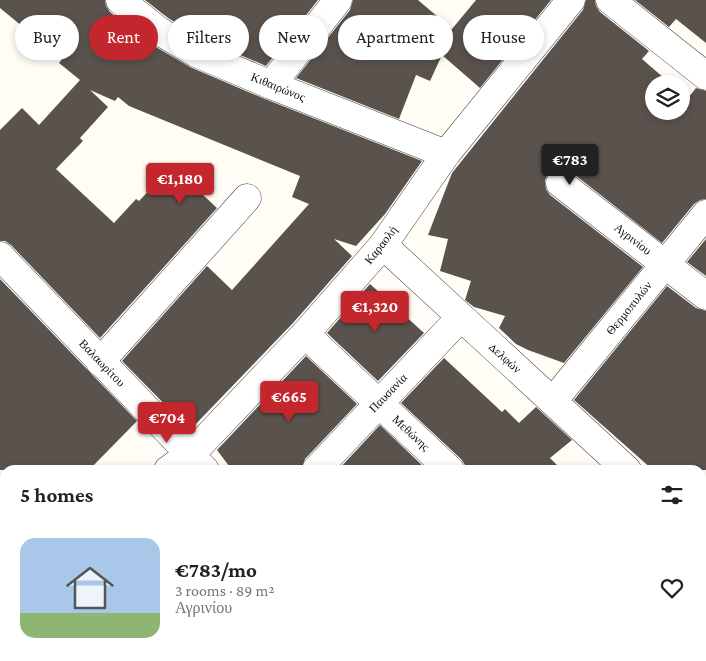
<!DOCTYPE html>
<html lang="en">
<head>
<meta charset="utf-8">
<style>
  :root { --surface:#fff; --page:#f2f2f2; --text:#222; --muted:#767676; --accent:#c4262e }
  body { margin:0; font-family:"Crimson Pro",serif; background:var(--page); color:var(--text); height:100vh; display:flex; flex-direction:column; font-size:19px; white-space:nowrap }
  * { box-sizing:border-box; margin:0 }
  p { font-size:16px; color:var(--muted) }
  .icon { flex:none; width:28px; height:28px; fill:none; stroke:currentColor; stroke-width:2; stroke-linecap:round; stroke-linejoin:round }
  .map { position:relative; flex:1; overflow:hidden }
  .side { position:absolute; left:0px; top:465px; width:706px; height:196px; display:flex; flex-direction:column; background:var(--surface); border-radius:15px 15px 0 0; box-shadow:0 2px 8px #0003 }
  .side>* { flex:none }
  .banner { position:absolute; left:15px; top:15px; width:676px; height:45px; display:flex; gap:10px }
  .fabs { position:absolute; left:645px; top:75px; display:grid; gap:10px }
  .fabs a { display:grid; place-items:center; width:45px; height:45px; border-radius:50%; background:var(--surface); box-shadow:0 2px 8px #0003; font-size:25px }
  .price { position:absolute; translate:-50% -42px; padding:0 11px; border-radius:5px; background:var(--accent); color:#fff; font-size:16px; line-height:32px; filter:drop-shadow(0 1px 2px #0008) }
  .price::after { content:''; position:absolute; left:50%; top:30px; width:15px; height:11px; margin-left:-8px; background:inherit; clip-path:polygon(0 0,100% 0,50% 100%) }
  .price.selected { background:#222; color:#fff }
  ul { padding:0; list-style:none }
  li { display:flex; align-items:center; gap:15px; height:125px; padding:0 20px }
  li span { display:grid; place-items:center; flex:none; width:140px; height:100px; border-radius:15px; color:#555 }
  li>.icon { margin-inline-start:auto }
  span .icon { width:60px; height:60px; fill:#fffc; stroke-width:1 }
  li b { font-size:21px }
  h2 { display:flex; justify-content:space-between; align-items:center; height:60px; padding:0 20px; font-size:21px }
  .chip { padding:0 18px; border-radius:22px; background:var(--surface); box-shadow:0 2px 8px #0003; font-size:18px; line-height:45px }
  .chip.selected { background:var(--accent); color:#fff }
  .map>svg:first-child { display:block }
  .building { fill:#5a524d }
  .lines { fill:none; stroke-linecap:round; stroke-linejoin:round }
  .minor-casing { stroke:#444; stroke-width:29 }
  .minor { stroke:#fff; stroke-width:28 }
  .labels { text-anchor:middle; dominant-baseline:central; stroke-width:5; stroke-linejoin:round; paint-order:stroke }
  .street-label { font-size:12px; fill:#111; stroke:#fff }
</style>
</head>
<body>
<div class="map">
<svg width="706" height="661" viewBox="0 0 706 661">
  <rect width="100%" height="100%" fill="#fffdf5"/>
  <g class="building">
    <polygon points="0,0 105,0 106,6 110,12 149,43 190,67 265,99 422,161 385,214 356,246 334,239 352,256 293,323 190,430 122,361 207,266 232,290 309,204 292,197 300,176 129,106 118,97 115,101 90,90 108,107 80,138 83,141 56,169 114,223 136,199 139,201 172,166 217,208 100,338 11,245 5,241 0,241 0,130 22,108 39,125 80,80 59,63 62,59 0,8"/>
    <polygon points="145,0 318,0 266,66 203,39 168,18"/>
    <polygon points="353,0 418,0 452,29 476,0 551,0 480,88 442,55 430,81 416,75 399,119 296,78 350,10"/>
    <polygon points="586,0 595,0 596,6 600,12 649,51 642,59 671,84 654,84 654,111 681,111 681,92 688,98 696,88 706,91 706,199 700,200 694,204 662,243 570,171 562,168 555,168 548,173 545,181 546,189 550,195 643,267 564,363 528,350 516,344 499,328 505,316 474,307 465,300 471,281 440,271 448,239 428,235 452,173 583,10"/>
    <polygon points="635,0 706,0 706,43 676,19 669,27"/>
    <polygon points="706,239 706,276 687,262"/>
    <polygon points="0,279 137,421 89,470 0,470"/>
    <polygon points="370,284 424,333 378,381 327,333"/>
    <polygon points="667,286 696,308 706,311 706,470 653,470 574,400"/>
    <polygon points="306,356 357,404 305,459 301,470 232,470 217,450"/>
    <polygon points="444,358 502,412 505,409 519,423 536,407 572,440 550,458 562,470 465,470 465,465 461,459 401,403"/>
    <polygon points="380,425 427,470 338,470"/>
  </g>
  <g class="lines">
    <g class="minor-casing">
      <g id="minor">
        <polyline points="120,0 159,31 196,53 271,85 446,154"/>
        <polyline points="610,0 706,76"/>
        <polyline points="271,85 338,0"/>
        <polyline points="560,183 706,296"/>
        <polyline points="383,245 627,470"/>
        <polyline points="0,256 205,470"/>
        <polyline points="305,334 450,470"/>
        <polyline points="100,362 247,198"/>
        <polyline points="553,401 706,214"/>
        <polyline points="168,470 191,454 305,334 383,245 446,154 571,0"/>
        <polyline points="316,470 460,318"/>
        <polyline points="701,538 706,543"/>
        <polyline points="0,546 5,551"/>
        <polyline points="0,586 5,582"/>
        <polyline points="157,656 160,661"/>
        <polyline points="341,656 344,661"/>
        <polyline points="645,656 650,661"/>
        <polyline points="499,661 506,656"/>
      </g>
    </g>
    <use href="#minor" class="minor"/>
  </g>
  <g class="labels">
    <g class="street-label">
      <text transform="translate(278 87) rotate(22)">Κιθαιρώνος</text>
      <text transform="translate(633 239) rotate(38)">Αγρινίου</text>
      <text transform="translate(381 245) rotate(-52)">Καραολή</text>
      <text transform="translate(629 308) rotate(-51)">Θερμοπυλών</text>
      <text transform="translate(505 358) rotate(42)">Δελφών</text>
      <text transform="translate(102 363) rotate(46)">Βαλαωρίτου</text>
      <text transform="translate(388 393) rotate(-46)">Παυσανία</text>
      <text transform="translate(411 433) rotate(43)">Μεθώνης</text>
    </g>
  </g>
</svg>
<div class="fabs">
<a><svg class="icon" aria-label="layers" viewBox="0 0 24 24"><path d="M12 4l9 5-9 5-9-5zM3 14l9 5 9-5"/></svg></a>
</div>
<b class="price selected" style="left:570px;top:186px">€783</b>
<b class="price" style="left:180px;top:205px">€1,180</b>
<b class="price" style="left:375px;top:333px">€1,320</b>
<b class="price" style="left:289px;top:423px">€665</b>
<b class="price" style="left:167px;top:444px">€704</b>
<div class="banner">
<a class="chip">Buy</a>
<a class="chip selected">Rent</a>
<a class="chip">Filters</a>
<a class="chip">New</a>
<a class="chip">Apartment</a>
<a class="chip">House</a>
</div>
<section class="side">
<h2>5 homes<svg class="icon" aria-label="filters" viewBox="0 0 24 24"><path d="M4 7h16M4 17h16"/><circle cx="9" cy="7" r="2"/><circle cx="15" cy="17" r="2"/></svg></h2>
<ul>
<li><span style="background:linear-gradient(#a9c7e8 75%,#8fb573 0)"><svg class="icon" aria-label="home" viewBox="0 0 24 24"><path d="M3 11l9-7 9 7M6 9v11h12V9"/></svg></span><div><b>€783/mo</b><p>3 rooms · 89 m²</p><p>Αγρινίου</p></div><svg class="icon" aria-label="heart" viewBox="0 0 24 24"><path d="M12 20l-8-8c-3-5 5-10 8-4 3-6 11-1 8 4z"/></svg></li>
</ul>
</section>
</div>
</body>
</html>
